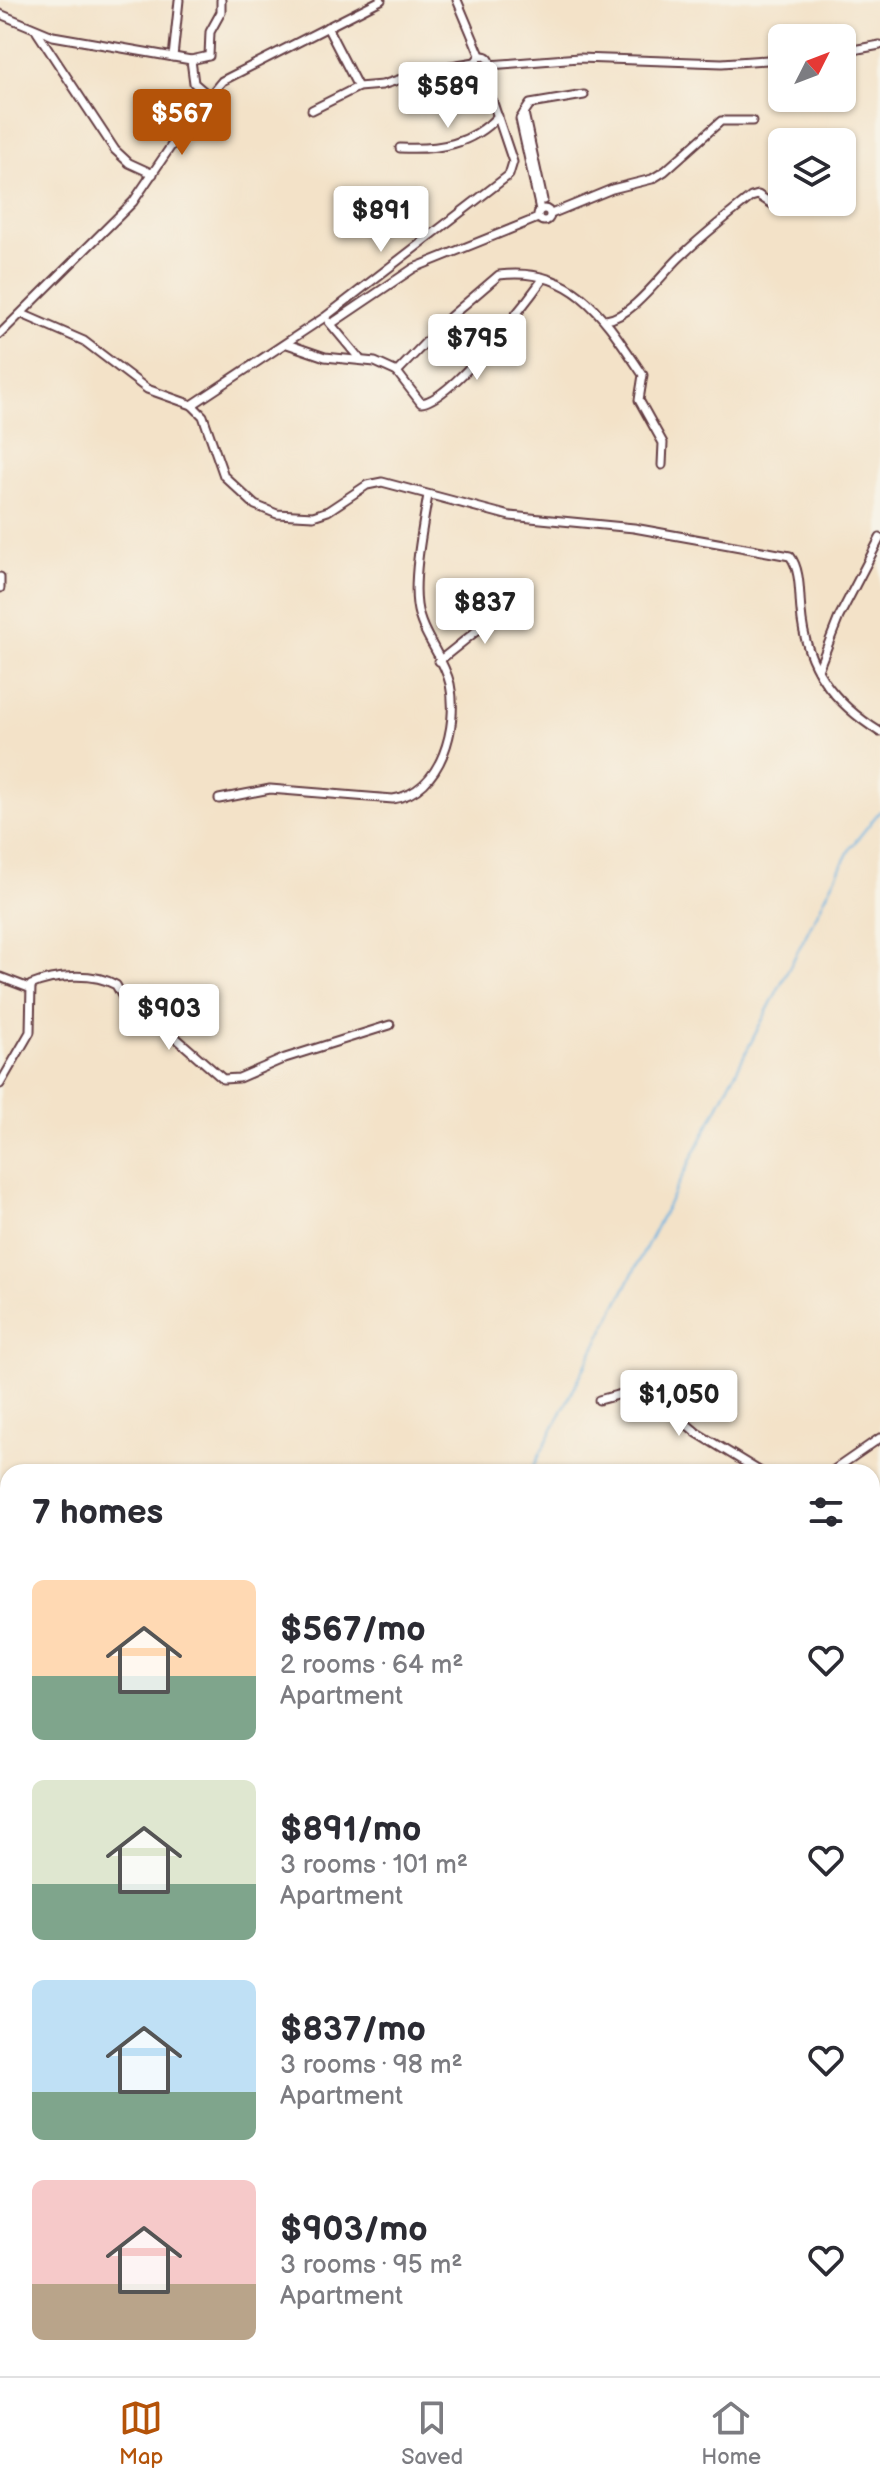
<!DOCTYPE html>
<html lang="en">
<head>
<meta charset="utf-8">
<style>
  :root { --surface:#fff; --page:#f7f7f7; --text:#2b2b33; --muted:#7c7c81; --line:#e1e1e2; --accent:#b45309 }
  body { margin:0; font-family:"Balsamiq Sans",sans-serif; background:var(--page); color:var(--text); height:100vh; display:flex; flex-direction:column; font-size:30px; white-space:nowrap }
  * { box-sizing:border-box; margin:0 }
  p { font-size:26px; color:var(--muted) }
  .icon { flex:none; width:44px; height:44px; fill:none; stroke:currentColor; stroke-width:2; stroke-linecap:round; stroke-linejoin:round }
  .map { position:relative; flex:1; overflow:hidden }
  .drawer { position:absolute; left:0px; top:1464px; width:880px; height:912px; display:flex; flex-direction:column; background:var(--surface); border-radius:24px 24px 0 0; box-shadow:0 2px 6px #0004 }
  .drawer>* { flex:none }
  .needle { width:52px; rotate:48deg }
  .controls { position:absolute; left:768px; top:24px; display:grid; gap:16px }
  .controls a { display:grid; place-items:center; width:88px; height:88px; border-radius:12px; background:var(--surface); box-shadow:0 2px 6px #0004; font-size:40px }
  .price { position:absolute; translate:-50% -68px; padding:0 18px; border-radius:8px; background:#fff; color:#222; font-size:26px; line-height:52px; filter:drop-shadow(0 2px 4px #0008) }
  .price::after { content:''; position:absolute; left:50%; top:48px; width:24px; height:18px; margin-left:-12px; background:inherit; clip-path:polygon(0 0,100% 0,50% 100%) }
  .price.on { background:var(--accent); color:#fff }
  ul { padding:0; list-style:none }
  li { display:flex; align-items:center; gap:24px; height:200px; padding:0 32px }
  li span { display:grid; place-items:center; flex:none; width:224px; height:160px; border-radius:12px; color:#555 }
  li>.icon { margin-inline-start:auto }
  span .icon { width:96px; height:96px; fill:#fffc; stroke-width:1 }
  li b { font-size:34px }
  h2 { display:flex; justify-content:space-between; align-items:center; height:96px; padding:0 32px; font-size:34px }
  .tab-bar { display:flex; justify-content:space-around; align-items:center; height:112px; border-top:2px solid var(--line); background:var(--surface); font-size:22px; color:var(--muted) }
  .tab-bar a { display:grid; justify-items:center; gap:4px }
  .tab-bar .on { color:var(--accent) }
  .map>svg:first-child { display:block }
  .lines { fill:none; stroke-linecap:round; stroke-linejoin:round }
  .stream { stroke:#69b0e0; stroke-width:2 }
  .minor-casing { stroke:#633c43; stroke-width:11 }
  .minor { stroke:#fff; stroke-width:7 }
</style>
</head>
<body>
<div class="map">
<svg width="880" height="2376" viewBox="0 0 880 2376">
  <rect width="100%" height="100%" fill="#f7f3e8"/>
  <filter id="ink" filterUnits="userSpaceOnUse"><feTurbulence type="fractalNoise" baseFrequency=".0125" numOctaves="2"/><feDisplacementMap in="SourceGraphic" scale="16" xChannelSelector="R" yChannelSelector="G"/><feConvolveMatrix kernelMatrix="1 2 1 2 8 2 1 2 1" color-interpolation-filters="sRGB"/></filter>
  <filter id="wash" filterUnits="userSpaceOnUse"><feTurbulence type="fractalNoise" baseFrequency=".006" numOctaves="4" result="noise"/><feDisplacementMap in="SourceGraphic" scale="32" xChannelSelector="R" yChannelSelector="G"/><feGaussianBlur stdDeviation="1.8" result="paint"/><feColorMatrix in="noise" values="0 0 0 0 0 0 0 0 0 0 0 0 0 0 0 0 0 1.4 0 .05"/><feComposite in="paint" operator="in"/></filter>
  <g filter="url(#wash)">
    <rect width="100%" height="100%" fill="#f3e2c8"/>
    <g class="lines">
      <g class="stream">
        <polyline points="531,1472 851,847 880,811"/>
        <polyline points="0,2201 8,2191"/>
      </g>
    </g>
  </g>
  <g filter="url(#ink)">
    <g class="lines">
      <g class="minor-casing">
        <g id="minor">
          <polyline points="457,0 480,55"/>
          <polyline points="0,14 53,36 191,60 194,83 208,95"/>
          <polyline points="327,27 358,87"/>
          <polyline points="37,32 115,150 129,163 153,174"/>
          <polyline points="842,52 880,45"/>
          <circle cx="483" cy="63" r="7"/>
          <polyline points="173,57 179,0"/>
          <polyline points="191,60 209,56 210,32 221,12 221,0"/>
          <polyline points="489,65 579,58 722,63 782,59"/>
          <polyline points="312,110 358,87 382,85 433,69 475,62"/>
          <polyline points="524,113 543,200"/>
          <path d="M400 148C439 150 471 145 498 116"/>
          <circle cx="544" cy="215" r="6"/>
          <polyline points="540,210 520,119 530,104 584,95"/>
          <polyline points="551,214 612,189 652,179 665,171 721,121 752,121"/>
          <path d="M22 314 84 341 147 389 192 405 203 416 224 476 255 505 277 514 313 516 328 511 367 485 382 482 510 516 634 528 790 556C801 570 799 594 801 611 805 667 834 703 880 732"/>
          <path d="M606 320C633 316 661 275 680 257 702 236 727 216 751 197L758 195 772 204 782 201"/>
          <polyline points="329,322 359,358"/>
          <polyline points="331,324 414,268 538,218"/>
          <polyline points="0,334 133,202 184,127 222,81 381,0"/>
          <path d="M287 344 325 357 375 362 397 372 450 317 499 275C576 265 607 322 643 375L639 400 663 443 662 465"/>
          <path d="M397 372 421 403C450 401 525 304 543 279"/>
          <polyline points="192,405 325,317 509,175 513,162 482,70"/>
          <polyline points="0,577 0,588"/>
          <polyline points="439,661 510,604"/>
          <polyline points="818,670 839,617 880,538"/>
          <path d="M219 799 270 789 393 799C442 792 459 725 450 684 443 655 421 635 417 605 413 575 423 526 428 495"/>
          <polyline points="0,977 29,988"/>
          <path d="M0 1084 30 1032 31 985C54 975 93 972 116 985L129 1008 175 1037 223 1079 239 1078 285 1058 390 1025"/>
          <polyline points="599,1400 621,1394 665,1406 697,1433 761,1472"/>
          <polyline points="831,1472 880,1438"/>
          <polyline points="872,1567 880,1570"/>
          <polyline points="872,1612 880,1609"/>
          <polyline points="0,1634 8,1638"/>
          <polyline points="872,1849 880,1859"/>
          <polyline points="872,2224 880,2235"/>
          <polyline points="872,2363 880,2361"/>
          <polyline points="405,2368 413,2376"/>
          <polyline points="571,2368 571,2376"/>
          <polyline points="650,2368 653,2376"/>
          <polyline points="27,2376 33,2368"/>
          <polyline points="514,2376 521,2368"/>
          <polyline points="723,2376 729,2368"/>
        </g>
      </g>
      <use href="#minor" class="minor"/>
    </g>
  </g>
</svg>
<div class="controls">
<a><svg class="needle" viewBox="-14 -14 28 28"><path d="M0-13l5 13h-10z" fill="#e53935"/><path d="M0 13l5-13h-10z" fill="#7c7c81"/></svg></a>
<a><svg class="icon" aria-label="layers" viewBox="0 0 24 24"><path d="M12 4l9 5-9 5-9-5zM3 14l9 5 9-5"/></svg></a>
</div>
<b class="price" style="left:448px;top:130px">$589</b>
<b class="price on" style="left:182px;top:157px">$567</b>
<b class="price" style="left:381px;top:254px">$891</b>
<b class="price" style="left:477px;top:382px">$795</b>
<b class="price" style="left:485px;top:646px">$837</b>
<b class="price" style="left:169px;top:1052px">$903</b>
<b class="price" style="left:679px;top:1438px">$1,050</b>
<section class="drawer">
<h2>7 homes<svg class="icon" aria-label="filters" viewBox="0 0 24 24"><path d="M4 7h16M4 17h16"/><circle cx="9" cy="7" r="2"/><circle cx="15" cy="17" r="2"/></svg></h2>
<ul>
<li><span style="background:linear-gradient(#ffd9b3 60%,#7fa58c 0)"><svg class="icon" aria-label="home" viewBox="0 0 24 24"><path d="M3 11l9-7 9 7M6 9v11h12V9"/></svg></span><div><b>$567/mo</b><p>2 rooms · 64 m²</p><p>Apartment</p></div><svg class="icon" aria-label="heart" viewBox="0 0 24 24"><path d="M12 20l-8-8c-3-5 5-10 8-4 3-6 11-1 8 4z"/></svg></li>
<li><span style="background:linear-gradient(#dfe7d0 65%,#7fa58c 0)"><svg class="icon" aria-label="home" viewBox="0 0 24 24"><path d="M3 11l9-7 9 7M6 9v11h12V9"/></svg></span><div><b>$891/mo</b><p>3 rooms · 101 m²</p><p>Apartment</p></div><svg class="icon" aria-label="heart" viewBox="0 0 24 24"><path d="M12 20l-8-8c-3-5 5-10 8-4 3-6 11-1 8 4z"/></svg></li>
<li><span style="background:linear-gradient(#bfe0f5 70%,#7fa58c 0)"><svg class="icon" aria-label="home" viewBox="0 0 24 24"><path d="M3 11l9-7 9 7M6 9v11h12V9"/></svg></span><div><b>$837/mo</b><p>3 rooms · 98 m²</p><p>Apartment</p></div><svg class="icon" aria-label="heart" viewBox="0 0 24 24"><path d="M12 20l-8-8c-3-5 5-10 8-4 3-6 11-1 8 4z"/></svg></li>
<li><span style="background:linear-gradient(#f6c9c9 65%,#b9a48a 0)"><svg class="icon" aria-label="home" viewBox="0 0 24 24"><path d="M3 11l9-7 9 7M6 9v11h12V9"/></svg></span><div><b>$903/mo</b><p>3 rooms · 95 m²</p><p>Apartment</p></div><svg class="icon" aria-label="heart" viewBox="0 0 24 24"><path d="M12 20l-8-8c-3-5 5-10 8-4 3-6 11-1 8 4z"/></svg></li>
</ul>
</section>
</div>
<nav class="tab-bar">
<a class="on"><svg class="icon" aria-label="map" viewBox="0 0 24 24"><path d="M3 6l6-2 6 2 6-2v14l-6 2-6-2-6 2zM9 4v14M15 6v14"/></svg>Map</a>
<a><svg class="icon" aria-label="saved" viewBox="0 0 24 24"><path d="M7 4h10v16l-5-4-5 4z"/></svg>Saved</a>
<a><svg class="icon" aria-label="home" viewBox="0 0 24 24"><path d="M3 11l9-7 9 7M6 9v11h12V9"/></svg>Home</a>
</nav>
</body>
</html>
